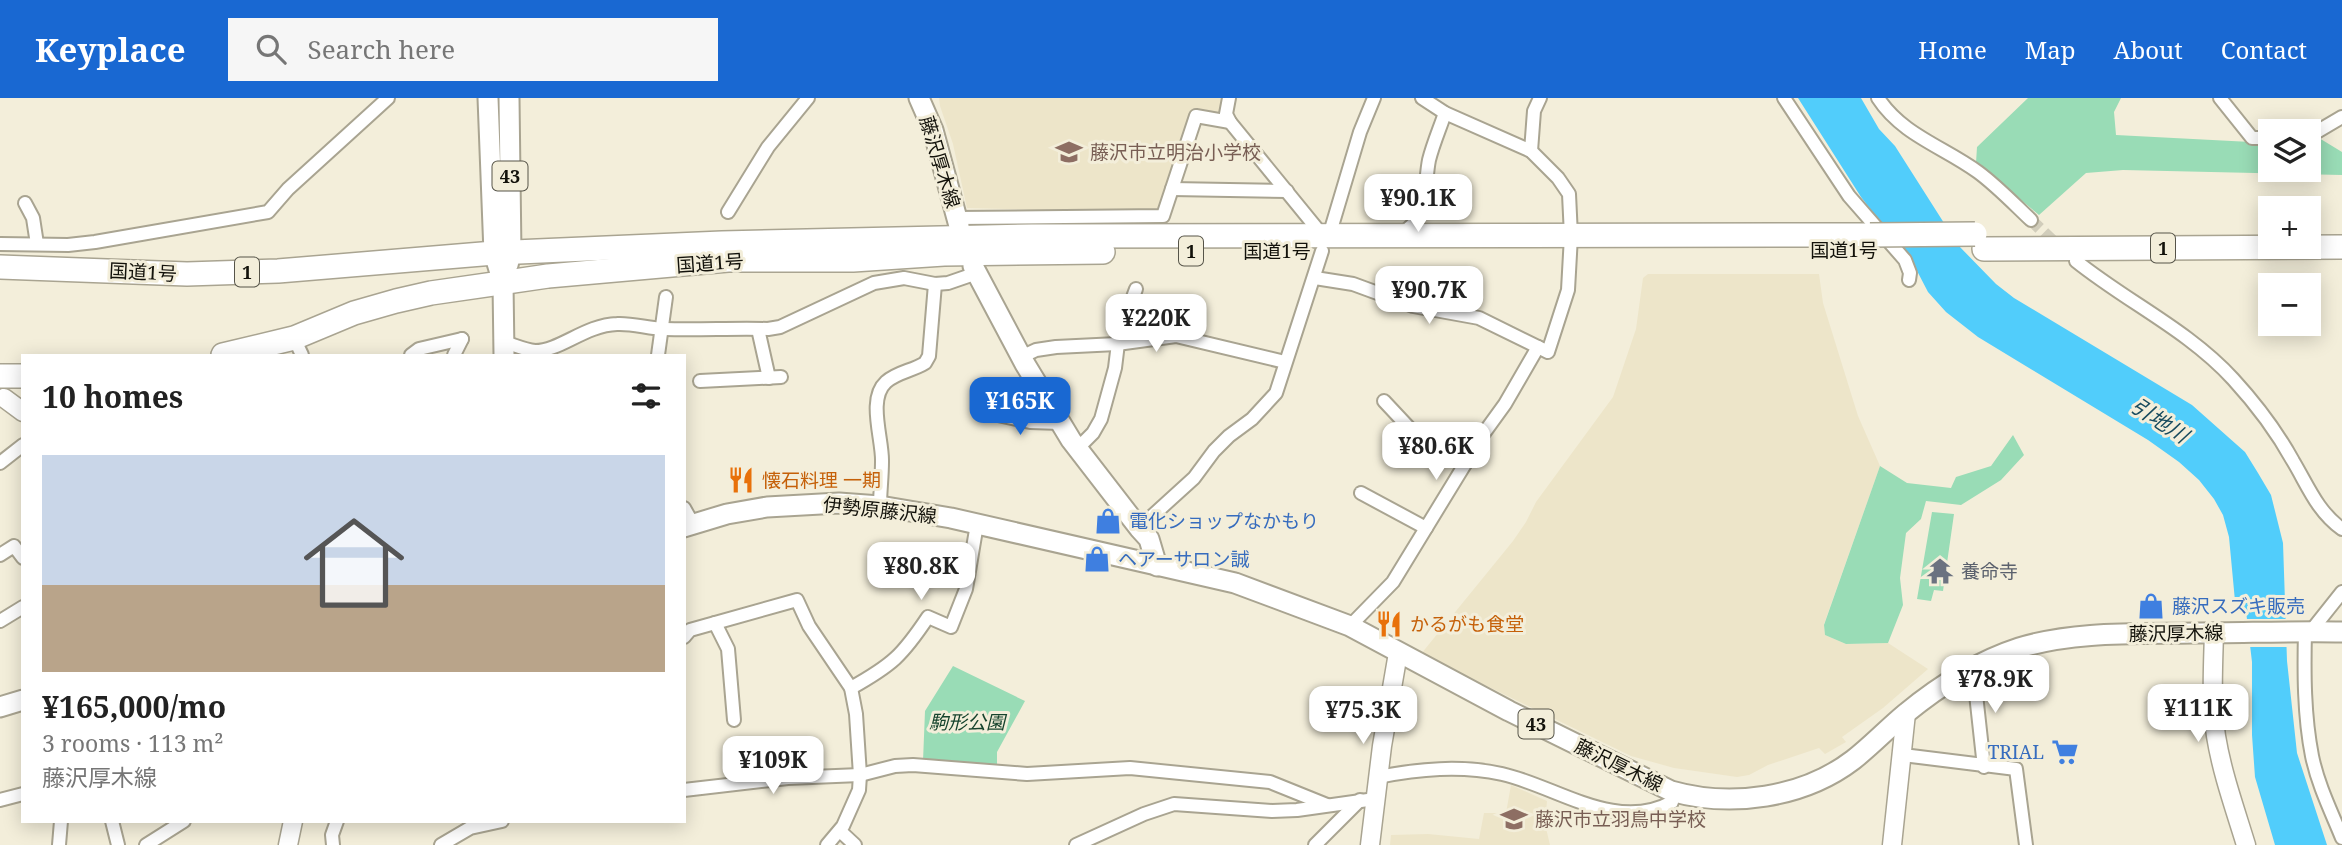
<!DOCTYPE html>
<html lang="en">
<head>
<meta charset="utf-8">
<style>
  :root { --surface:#fff; --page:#f6f6f6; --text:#222; --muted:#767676; --line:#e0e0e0; --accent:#1968d2 }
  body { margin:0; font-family:"Noto Serif","Noto Sans JP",serif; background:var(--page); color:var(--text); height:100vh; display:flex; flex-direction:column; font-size:26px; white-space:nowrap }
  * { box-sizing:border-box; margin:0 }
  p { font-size:23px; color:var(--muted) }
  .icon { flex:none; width:38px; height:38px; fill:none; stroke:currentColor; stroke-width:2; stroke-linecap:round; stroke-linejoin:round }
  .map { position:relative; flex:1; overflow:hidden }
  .sheet { position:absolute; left:21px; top:256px; width:665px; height:469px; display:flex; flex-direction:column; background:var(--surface); border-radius:0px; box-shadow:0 4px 18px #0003 }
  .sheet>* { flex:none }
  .controls { position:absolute; left:2258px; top:21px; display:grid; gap:14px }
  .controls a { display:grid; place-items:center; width:63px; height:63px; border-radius:0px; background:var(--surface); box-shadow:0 4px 18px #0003; font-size:35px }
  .price { position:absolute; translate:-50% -60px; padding:0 16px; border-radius:14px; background:#fff; color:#222; font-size:23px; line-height:46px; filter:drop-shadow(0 2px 4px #0008) }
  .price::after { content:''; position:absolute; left:50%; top:42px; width:21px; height:16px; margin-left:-10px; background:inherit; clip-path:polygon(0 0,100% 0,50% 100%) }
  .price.current { background:var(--accent); color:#fff }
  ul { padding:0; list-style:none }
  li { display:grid; align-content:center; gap:14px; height:371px; padding:0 21px }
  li+li { border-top:2px solid var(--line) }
  li span { display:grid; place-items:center; height:217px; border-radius:0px; color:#555 }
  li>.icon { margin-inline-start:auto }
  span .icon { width:126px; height:126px; fill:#fffc; stroke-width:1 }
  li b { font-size:30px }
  h2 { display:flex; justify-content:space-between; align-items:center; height:84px; padding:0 21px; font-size:30px }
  header { display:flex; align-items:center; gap:42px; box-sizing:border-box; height:98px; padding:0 35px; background:var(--accent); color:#fff }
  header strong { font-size:33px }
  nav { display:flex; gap:38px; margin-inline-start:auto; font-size:24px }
  .search { width:490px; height:63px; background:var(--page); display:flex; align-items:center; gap:18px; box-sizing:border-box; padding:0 24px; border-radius:0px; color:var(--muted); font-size:26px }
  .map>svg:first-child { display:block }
  .built { fill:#ede5c9 }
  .green { fill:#99dcb6 }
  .water { fill:#51cdfb }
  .pier { fill:#f3eeda }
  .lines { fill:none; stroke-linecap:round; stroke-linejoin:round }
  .street-tunnel { stroke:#d1cdbb; stroke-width:12; stroke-dasharray:12 6; stroke-linecap:butt }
  .street-casing { stroke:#a9a491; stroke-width:16 }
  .secondary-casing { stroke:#a9a491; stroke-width:21 }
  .primary-casing { stroke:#a9a491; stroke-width:23 }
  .highway-casing { stroke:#a9a491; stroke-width:26 }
  .street { stroke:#fff; stroke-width:12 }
  .secondary { stroke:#fff; stroke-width:18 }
  .primary { stroke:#fff; stroke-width:19 }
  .highway { stroke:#fff; stroke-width:23 }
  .highway-bridge-casing { stroke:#a9a491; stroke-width:26; stroke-linecap:butt }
  .highway-bridge { stroke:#fff; stroke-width:23 }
  .labels { text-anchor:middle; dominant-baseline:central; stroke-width:6; stroke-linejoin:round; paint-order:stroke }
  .shield { fill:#f3eeda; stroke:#565449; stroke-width:2 }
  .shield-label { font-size:18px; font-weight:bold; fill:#13120b }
  .education-label { font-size:19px; fill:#785e54; stroke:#f3eeda; text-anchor:start }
  .street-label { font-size:19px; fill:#13120b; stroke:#f3eeda }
  .food-label { font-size:19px; fill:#c56008; stroke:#f3eeda; text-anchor:start }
  .shop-label { font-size:19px; fill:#366cbe; stroke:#f3eeda; text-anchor:start }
  .worship-label { font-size:19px; fill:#5b616d; stroke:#f3eeda; text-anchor:start }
  .park-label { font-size:19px; font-style:italic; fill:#16432d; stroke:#f3eeda }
  .water-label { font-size:21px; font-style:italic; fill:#174b5e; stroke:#f3eeda }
</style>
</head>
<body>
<header>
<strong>Keyplace</strong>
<div class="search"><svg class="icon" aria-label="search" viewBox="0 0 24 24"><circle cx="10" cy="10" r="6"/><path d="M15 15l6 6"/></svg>Search here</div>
<nav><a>Home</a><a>Map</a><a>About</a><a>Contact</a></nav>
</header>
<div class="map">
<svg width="2342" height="747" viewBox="0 0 2342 747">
  <rect width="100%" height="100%" fill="#f3eeda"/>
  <g class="built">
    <polygon points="939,0 1226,0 1223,17 1192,12 1181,63 1160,115 967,110 953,46 940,8"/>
    <polygon points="1648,176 1819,176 1823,205 1858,318 1880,368 1824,526 1825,537 1846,546 1888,545 1928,571 1883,610 1842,639 1846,644 1825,656 1819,650 1768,667 1749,677 1737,679 1674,670 1631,658 1421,556 1513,443 1526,424 1536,404 1613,299 1636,231 1643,180"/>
    <polygon points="1511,687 1547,703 1545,726 1550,747 1390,747 1391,737 1428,736 1479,741 1484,715 1506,715"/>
  </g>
  <g class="green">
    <polygon points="2028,0 2121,0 2114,14 2116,37 2270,45 2270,72 2308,72 2308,44 2319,40 2342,54 2342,77 2123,72 2086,75 2039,117 1976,65 1977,49"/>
    <polygon points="2013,337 2024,357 2001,382 1961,407 1926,403 1921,421 1906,435 1900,480 1903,507 1888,545 1846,546 1825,537 1824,527 1880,368 1907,385 1951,390 1956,379 1991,368"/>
    <polygon points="1932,414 1954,416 1943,493 1934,492 1931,503 1917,501"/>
    <polygon points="953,568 1025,603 997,654 997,669 923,663 925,613"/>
  </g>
  <polygon class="water" points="1798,0 1861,0 1879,31 1895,48 1958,147 1996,186 2014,200 2192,307 2245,354 2258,375 2271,397 2283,445 2287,563 2297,655 2327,747 2275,747 2255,679 2252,637 2252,564 2246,513 2235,503 2229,439 2223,417 2214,401 2199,382 2179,364 2148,342 1978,239 1946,214 1928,194 1915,169 1861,99"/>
  <polygon class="pier" points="2244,521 2290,521 2291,549 2247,549"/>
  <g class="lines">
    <polyline class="street-tunnel" points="2031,122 2059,149"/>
    <g class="street-casing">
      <g id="street">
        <polyline points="1229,0 1226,16 1230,24 1323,138"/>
        <polyline points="1784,0 1849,98 1905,162 1910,175 1909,182"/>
        <path d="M1878 0C1902 37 1944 49 1978 74 1997 88 2014 106 2031 122"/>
        <polyline points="2220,0 2252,40 2270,40"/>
        <polyline points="2308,39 2342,19"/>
        <polyline points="1531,53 1534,13 1540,0"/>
        <polyline points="1172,91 1287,93"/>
        <polyline points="25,105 33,120 37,146"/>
        <polyline points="728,114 768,49 808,0"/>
        <polyline points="956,120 1163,118 1196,18 1230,24"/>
        <path d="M1401 135C1429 122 1424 87 1429 62 1433 46 1440 30 1445 15"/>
        <polyline points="1329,138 1360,34 1374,0"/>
        <polyline points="0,146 68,147 95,144 268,114 288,91 388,0"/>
        <path d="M2076 163C2127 204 2188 232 2233 281 2255 305 2277 334 2293 363 2308 388 2317 413 2342 431"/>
        <polyline points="1315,180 1353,186 1413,208 1479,220 1548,254 1568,192 1571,138 1569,96 1558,80 1531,53 1445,15 1422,0"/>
        <polyline points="758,231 769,280"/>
        <polyline points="294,240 302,257"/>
        <path d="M504 244C514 247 525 252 535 253 560 253 585 227 617 226 633 225 649 231 665 231 700 232 734 230 768 231L780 229 874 185 904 180 935 186 948 185 977 175"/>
        <polyline points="411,257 419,251 462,241"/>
        <polyline points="454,257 462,241"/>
        <polyline points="658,257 666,199"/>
        <polyline points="1021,259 1036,252 1056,249 1117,246 1176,238 1285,264"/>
        <polyline points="700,283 781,279"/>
        <polyline points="1384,303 1413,334 1426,343 1466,365"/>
        <polyline points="984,314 1030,324 1061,325"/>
        <polyline points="1077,351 1093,335 1101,321 1115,270 1119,237 1136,191"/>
        <polyline points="0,365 23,347"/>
        <polyline points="1361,395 1426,430"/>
        <path d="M880 408C880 394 882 379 882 364 883 342 867 301 886 284 897 274 912 273 925 265L929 258 935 186"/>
        <polyline points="684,410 693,426"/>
        <polyline points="1139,430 1194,380 1214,353 1229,338 1252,321 1276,295 1322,153"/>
        <polyline points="0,457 14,448 23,460"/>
        <polyline points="0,523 23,509"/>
        <polyline points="715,525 728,551 734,622"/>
        <polyline points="1350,528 1393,484 1484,335 1505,306 1538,249"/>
        <path d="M2305 533C2304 575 2304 617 2312 658 2318 687 2331 713 2342 740"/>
        <polyline points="2311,533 2342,494"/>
        <polyline points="684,539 690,532 797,502 809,528 851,590 856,616 860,677 859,692 843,728 827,747"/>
        <polyline points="1973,569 1984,669"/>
        <path d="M851 590C892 567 902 558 928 519L951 529 966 491 977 426"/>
        <polyline points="1903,657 2016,671 2026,747"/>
        <path d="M1378 679C1419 671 1460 667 1502 676 1556 688 1616 735 1672 704L1674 694"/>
        <polyline points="684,692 788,680 860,677 895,668 913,667 1027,676 1130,670 1270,684 1327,707"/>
        <polyline points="0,702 23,696"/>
        <polyline points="112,723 118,747"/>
        <polyline points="840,733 855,747"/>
        <polyline points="59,747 61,723"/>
        <polyline points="146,747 184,723"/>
        <polyline points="333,747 332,737 337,723"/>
        <polyline points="441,747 470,730 502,723"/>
        <polyline points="1076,747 1144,716 1174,706 1272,713 1297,712 1375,701"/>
        <polyline points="1315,747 1360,702"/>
      </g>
    </g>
    <g class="secondary-casing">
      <g id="secondary">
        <polyline points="4,300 23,314"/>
        <path d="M2214 535C2213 569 2211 604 2216 638 2222 675 2235 711 2246 747"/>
        <polyline points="288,747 293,723"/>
        <polyline points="1370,747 1382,648 1398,555"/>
        <polyline points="1892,747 1906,615"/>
      </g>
    </g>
    <g class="primary-casing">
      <g id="primary">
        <polyline points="488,0 494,155 503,185 504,257"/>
        <polyline points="919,0 933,32 959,128"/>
        <polyline points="508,167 511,155 509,0"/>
        <polyline points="973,168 1025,266 1071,342 1139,430 1149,441 1157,468"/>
        <path d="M684 429 727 416 767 409 839 405 880 408 951 420 1235 485 1350 528 1509 613 1671 693C1731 710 1803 700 1853 662 1871 648 1887 631 1905 616 1939 588 1976 564 2019 550 2074 533 2137 536 2193 535 2243 535 2292 533 2342 534"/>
        <polyline points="0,609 23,602"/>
      </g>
    </g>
    <g class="highway-casing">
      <g id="highway">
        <polyline points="1984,151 2342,149"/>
        <polyline points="0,169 187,176 278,173 494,155 722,145 1032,138 1870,137"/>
        <polyline points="223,257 294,240 354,215 396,203 431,195 548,178 728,162 853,162 944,156 1103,154"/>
        <polyline points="0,278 23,278"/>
      </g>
    </g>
    <use href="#street" class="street"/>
    <use href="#secondary" class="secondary"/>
    <use href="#primary" class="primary"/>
    <use href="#highway" class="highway"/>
    <g class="highway-bridge-casing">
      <polyline id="highway-bridge" points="1870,137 1975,136"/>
    </g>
    <use href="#highway-bridge" class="highway-bridge"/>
  </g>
  <defs>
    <g id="school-bare" transform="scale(2.1)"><path d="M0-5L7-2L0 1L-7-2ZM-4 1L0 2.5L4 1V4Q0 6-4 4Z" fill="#8d6e63" stroke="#f3eeda" stroke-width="2.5" paint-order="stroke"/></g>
    <g id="restaurant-bare" transform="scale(2.1)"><path d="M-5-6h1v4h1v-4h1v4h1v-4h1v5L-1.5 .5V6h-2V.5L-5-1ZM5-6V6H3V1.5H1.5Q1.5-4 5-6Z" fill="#e8710a" stroke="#f3eeda" stroke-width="2.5" paint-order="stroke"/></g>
    <g id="shop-bare" transform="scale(2.1)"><path d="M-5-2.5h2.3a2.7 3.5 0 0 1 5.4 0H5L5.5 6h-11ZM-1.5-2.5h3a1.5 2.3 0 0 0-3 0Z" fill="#3f7fe0" stroke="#f3eeda" stroke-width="2.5" paint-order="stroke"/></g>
    <g id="temple-bare" transform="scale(2.1)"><path d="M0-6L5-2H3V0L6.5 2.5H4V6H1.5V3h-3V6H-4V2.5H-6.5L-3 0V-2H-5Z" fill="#6b7280" stroke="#f3eeda" stroke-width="2.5" paint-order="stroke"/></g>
    <g id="supermarket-bare" transform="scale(2.1)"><path d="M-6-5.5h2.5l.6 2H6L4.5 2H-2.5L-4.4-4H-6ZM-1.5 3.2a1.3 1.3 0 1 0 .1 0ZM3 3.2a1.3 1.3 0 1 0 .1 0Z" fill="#3f7fe0" stroke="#f3eeda" stroke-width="2.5" paint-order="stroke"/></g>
  </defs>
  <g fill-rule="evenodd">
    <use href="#school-bare" x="1069" y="54"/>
    <use href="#restaurant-bare" x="741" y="382"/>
    <use href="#shop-bare" x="1108" y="423"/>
    <use href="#shop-bare" x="1097" y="461"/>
    <use href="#temple-bare" x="1940" y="473"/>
    <use href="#shop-bare" x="2151" y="508"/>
    <use href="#restaurant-bare" x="1389" y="526"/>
    <use href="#supermarket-bare" x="2065" y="654"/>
    <use href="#school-bare" x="1514" y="721"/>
  </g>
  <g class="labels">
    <g class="shield">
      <rect x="492.5" y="63.5" width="35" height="29" rx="5"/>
      <rect x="2151" y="135.5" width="24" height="29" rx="5"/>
      <rect x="1179" y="138.5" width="24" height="29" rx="5"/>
      <rect x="235" y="159.5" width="24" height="29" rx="5"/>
      <rect x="1518.5" y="611.5" width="35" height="29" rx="5"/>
    </g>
    <g class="shield-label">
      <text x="510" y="78">43</text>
      <text x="2163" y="150">1</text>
      <text x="1191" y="153">1</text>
      <text x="247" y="174">1</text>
      <text x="1536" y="626">43</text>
    </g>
    <g class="education-label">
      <text x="1090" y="54">藤沢市立明治小学校</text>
      <text x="1535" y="721">藤沢市立羽鳥中学校</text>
    </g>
    <g class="street-label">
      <text transform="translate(940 64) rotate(73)">藤沢厚木線</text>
      <text x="1844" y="152">国道1号</text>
      <text x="1277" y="153">国道1号</text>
      <text transform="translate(710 165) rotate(-4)">国道1号</text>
      <text transform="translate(143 174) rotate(3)">国道1号</text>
      <text transform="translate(880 412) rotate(6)">伊勢原藤沢線</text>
      <text transform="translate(2176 535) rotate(-1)">藤沢厚木線</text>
      <text transform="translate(1619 667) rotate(26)">藤沢厚木線</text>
    </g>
    <g class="food-label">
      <text x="762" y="382">懐石料理 一期</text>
      <text x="1410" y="526">かるがも食堂</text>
    </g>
    <g class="shop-label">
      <text x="1129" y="423">電化ショップなかもり</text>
      <text x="1118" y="461">ヘアーサロン誠</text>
      <text x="2172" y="508">藤沢スズキ販売</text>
      <text x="2044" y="654" text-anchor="end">TRIAL</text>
    </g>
    <g class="worship-label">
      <text x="1961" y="473">養命寺</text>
    </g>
    <g class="park-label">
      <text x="967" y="624">駒形公園</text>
    </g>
    <g class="water-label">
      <text transform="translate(2160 322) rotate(33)">引地川</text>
    </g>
  </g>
</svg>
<div class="controls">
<a><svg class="icon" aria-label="layers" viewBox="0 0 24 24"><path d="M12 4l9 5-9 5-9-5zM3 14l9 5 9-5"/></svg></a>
<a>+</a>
<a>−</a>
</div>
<b class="price" style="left:1418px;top:136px">¥90.1K</b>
<b class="price" style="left:1429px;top:228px">¥90.7K</b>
<b class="price" style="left:1156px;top:256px">¥220K</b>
<b class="price current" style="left:1020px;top:339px">¥165K</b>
<b class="price" style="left:1436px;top:384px">¥80.6K</b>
<b class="price" style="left:921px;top:504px">¥80.8K</b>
<b class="price" style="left:1995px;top:617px">¥78.9K</b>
<b class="price" style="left:2198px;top:646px">¥111K</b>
<b class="price" style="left:1363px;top:648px">¥75.3K</b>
<b class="price" style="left:773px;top:698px">¥109K</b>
<section class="sheet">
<h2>10 homes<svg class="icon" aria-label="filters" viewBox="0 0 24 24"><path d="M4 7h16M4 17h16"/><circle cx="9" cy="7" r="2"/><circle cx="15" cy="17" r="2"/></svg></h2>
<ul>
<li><span style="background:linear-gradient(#c9d6e8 60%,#b9a48a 0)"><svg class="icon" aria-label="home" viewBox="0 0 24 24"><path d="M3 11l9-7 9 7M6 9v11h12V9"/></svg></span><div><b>¥165,000/mo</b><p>3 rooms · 113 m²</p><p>藤沢厚木線</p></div></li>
</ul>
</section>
</div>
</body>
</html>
